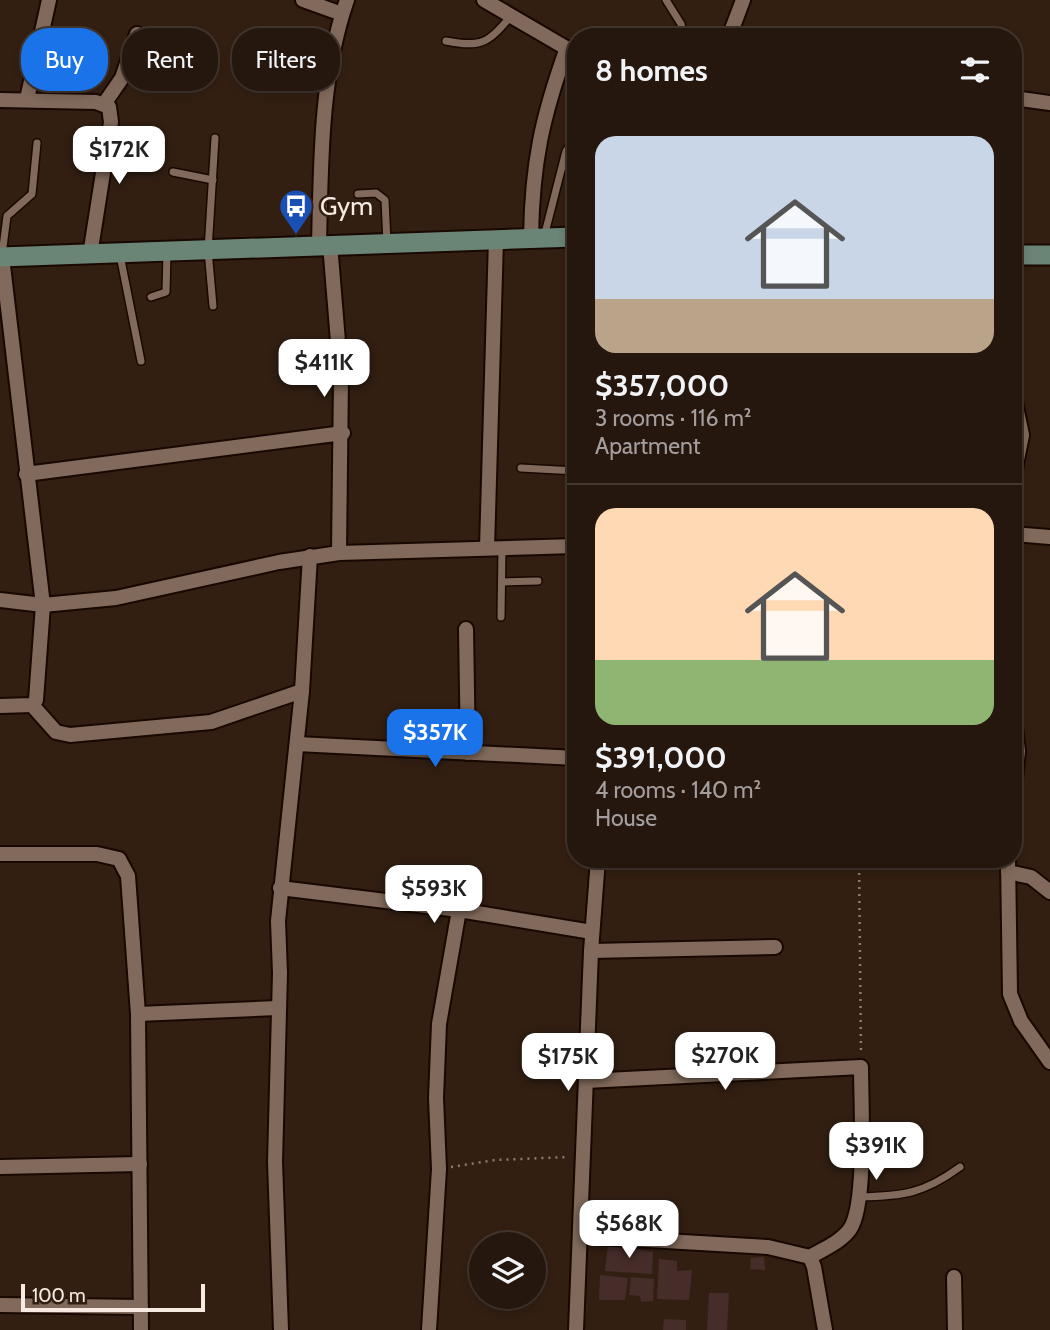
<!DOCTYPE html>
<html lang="en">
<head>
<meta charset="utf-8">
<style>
  :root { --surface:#26170e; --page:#2e2017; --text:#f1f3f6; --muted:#a49f9e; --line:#42362e; --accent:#1a73e8 }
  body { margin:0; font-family:Cabin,sans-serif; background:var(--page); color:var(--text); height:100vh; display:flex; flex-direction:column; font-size:26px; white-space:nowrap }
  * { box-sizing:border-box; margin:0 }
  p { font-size:23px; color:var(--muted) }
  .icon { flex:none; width:38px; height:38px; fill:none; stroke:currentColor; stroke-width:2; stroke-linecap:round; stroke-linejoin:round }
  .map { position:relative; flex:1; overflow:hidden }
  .panel { position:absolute; left:567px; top:28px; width:455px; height:840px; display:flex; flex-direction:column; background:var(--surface); border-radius:28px; box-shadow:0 4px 10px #0003,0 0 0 2px var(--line) }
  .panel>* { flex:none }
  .top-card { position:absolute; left:21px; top:28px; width:441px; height:63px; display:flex; gap:14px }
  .tools { position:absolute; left:469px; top:1232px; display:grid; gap:14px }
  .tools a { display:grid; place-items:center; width:77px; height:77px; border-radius:50%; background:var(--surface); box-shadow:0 4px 10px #0003,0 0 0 2px var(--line); font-size:35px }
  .scale { position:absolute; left:21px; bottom:18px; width:184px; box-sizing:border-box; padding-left:7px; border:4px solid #f7eae1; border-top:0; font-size:19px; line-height:24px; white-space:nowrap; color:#f7eae1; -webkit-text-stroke:5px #321f12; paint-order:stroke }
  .price { position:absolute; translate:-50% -60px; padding:0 16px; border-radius:14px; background:#fff; color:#222; font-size:23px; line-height:46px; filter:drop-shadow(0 2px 4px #0008) }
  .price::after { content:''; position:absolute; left:50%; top:42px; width:21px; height:16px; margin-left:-10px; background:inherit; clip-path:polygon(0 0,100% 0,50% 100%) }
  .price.selected { background:var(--accent); color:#fff }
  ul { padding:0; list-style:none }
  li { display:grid; align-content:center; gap:14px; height:371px; padding:0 28px }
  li+li { border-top:2px solid var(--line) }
  li span { display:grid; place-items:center; height:217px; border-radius:21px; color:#555 }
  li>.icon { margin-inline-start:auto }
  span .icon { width:126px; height:126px; fill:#fffc; stroke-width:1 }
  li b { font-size:30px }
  h2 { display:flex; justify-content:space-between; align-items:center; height:84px; padding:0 28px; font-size:30px }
  .pill { padding:0 24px; border-radius:28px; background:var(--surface); box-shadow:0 4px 10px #0003,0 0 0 2px var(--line); font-size:24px; line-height:63px }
  .pill.selected { background:var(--accent); color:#fff }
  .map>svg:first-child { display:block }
  .building { fill:#462d2a }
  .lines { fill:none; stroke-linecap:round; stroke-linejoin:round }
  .lane-casing { stroke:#190801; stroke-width:10 }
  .street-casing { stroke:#190801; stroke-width:18 }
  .secondary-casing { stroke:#190801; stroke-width:23 }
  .path { stroke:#8d7c71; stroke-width:2.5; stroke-dasharray:2 5; stroke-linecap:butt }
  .lane { stroke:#816a5b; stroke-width:7 }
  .street { stroke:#816a5b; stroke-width:14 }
  .secondary { stroke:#6a8476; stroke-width:19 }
  .labels { text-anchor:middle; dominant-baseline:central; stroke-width:5; stroke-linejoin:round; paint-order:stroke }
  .poi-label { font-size:26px; fill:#f7eae1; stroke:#321f12; text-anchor:start }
</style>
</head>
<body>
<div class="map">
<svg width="1050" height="1330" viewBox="0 0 1050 1330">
  <rect width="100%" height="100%" fill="#321f12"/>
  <g class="building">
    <polygon points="608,1245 653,1252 652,1274 605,1271"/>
    <polygon points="764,1257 765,1270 750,1269 751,1258"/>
    <polygon points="659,1259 677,1261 677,1271 692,1270 689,1300 657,1299"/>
    <polygon points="600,1275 628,1278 625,1300 599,1300"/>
    <polygon points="631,1277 654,1279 653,1301 641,1302 640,1296 629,1295"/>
    <polygon points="709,1293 729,1293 727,1330 707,1330"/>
    <polygon points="664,1319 686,1320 686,1330 663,1330"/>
  </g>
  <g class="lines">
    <g class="lane-casing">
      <g id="lane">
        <polyline points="666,0 681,24 684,37"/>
        <path d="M446 41C482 48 488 43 511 16"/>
        <polyline points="173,172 213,180"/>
        <polyline points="358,194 376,193 385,200 387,242"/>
        <polyline points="544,237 566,151 569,147 576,146"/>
        <polyline points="2,255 7,216 32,194 37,143"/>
        <polyline points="120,255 141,361"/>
        <polyline points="151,297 166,292 167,253"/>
        <polyline points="213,306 208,250 215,138"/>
        <polyline points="521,468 576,471"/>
        <polyline points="502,582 538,581"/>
        <polyline points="501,617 502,548"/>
        <path d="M859 1197C903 1196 923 1194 960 1167"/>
      </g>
    </g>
    <g class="street-casing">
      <g id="street">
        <polyline points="303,0 342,14"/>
        <polyline points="484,0 573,52"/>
        <polyline points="729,37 743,0"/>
        <polyline points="1013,98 1050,103"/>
        <polyline points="27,99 49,0"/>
        <polyline points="0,100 96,102 109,107 111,122 90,255"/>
        <polyline points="104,104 122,78 137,34"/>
        <path d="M531 238C532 164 542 117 567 48"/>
        <polyline points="330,244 341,378 339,553"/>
        <path d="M319 245C321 164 320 77 347 0"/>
        <polyline points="1013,393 1022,435 1013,479"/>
        <polyline points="26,474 343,433"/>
        <polyline points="1013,534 1050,537"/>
        <polyline points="487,548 496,239"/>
        <polyline points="0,600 43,605 116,598 279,562 339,553 576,546"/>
        <polyline points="466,629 468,753"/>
        <polyline points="32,705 56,732 70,735 211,722 302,691"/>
        <polyline points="0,706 32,705 36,700 43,605 2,257"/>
        <polyline points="1013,713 1018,751 1013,797"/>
        <polyline points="297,744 576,758"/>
        <polyline points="0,854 97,854 119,859 128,876 138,1014 141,1330"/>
        <polyline points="1008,859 1010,994 1021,1021 1050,1062"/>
        <polyline points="1008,872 1031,877 1050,892"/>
        <polyline points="280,888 459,910 592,932"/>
        <polyline points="591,951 775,947"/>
        <polyline points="138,1014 277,1008"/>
        <path d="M586 1081 861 1067C861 1101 867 1204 850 1229 841 1242 823 1249 810 1257"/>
        <polyline points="0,1167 140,1164"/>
        <polyline points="580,1236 768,1247 810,1257 814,1267 825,1330"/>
        <polyline points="954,1277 955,1330"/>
        <polyline points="0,1305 141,1307"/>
        <polyline points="281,1330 275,1162 280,973 278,921 302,691 310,556"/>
        <polyline points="429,1330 439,1169 436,1098 439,1024 459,910"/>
        <polyline points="576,1330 591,951 598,859"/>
      </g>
    </g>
    <g class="secondary-casing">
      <g id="secondary">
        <polyline points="1013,255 1050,255"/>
        <polyline points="0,257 576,237"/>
      </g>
    </g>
    <g class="path">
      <polyline points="859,859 861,1054"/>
      <polyline points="451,1167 495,1160 569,1157"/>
    </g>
    <use href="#lane" class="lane"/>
    <use href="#street" class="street"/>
    <use href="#secondary" class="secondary"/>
  </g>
  <defs>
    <g id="bus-pin" transform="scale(1.75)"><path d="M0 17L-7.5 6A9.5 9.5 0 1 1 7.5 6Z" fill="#1a4fb4" stroke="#321f12"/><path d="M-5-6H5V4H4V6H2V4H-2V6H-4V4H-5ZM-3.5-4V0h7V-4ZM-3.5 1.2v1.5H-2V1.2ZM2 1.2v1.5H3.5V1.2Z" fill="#fff"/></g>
  </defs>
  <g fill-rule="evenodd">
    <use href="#bus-pin" x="296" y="206"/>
  </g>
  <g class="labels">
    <g class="poi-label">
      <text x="320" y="206">Gym</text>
    </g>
  </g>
</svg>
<div class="tools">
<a><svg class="icon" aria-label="layers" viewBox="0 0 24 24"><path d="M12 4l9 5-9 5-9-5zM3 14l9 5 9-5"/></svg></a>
</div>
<div class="scale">100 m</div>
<b class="price" style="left:119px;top:186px">$172K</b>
<b class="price" style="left:324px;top:399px">$411K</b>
<b class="price selected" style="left:435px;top:769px">$357K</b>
<b class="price" style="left:434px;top:925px">$593K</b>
<b class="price" style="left:725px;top:1092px">$270K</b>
<b class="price" style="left:568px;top:1093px">$175K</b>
<b class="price" style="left:876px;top:1182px">$391K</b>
<b class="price" style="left:629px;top:1260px">$568K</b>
<div class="top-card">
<a class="pill selected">Buy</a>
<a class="pill">Rent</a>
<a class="pill">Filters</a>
</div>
<section class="panel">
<h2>8 homes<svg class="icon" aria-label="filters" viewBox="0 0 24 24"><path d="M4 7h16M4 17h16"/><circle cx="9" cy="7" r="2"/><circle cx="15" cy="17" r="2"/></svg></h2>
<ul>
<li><span style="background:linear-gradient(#c9d6e8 75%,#b9a48a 0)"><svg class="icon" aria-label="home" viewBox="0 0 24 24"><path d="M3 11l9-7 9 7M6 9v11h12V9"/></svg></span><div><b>$357,000</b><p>3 rooms · 116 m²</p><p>Apartment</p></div></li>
<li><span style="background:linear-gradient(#ffd9b3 70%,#8fb573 0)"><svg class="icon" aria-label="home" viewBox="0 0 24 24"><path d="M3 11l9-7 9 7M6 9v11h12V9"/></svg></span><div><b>$391,000</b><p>4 rooms · 140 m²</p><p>House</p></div></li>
</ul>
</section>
</div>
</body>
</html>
